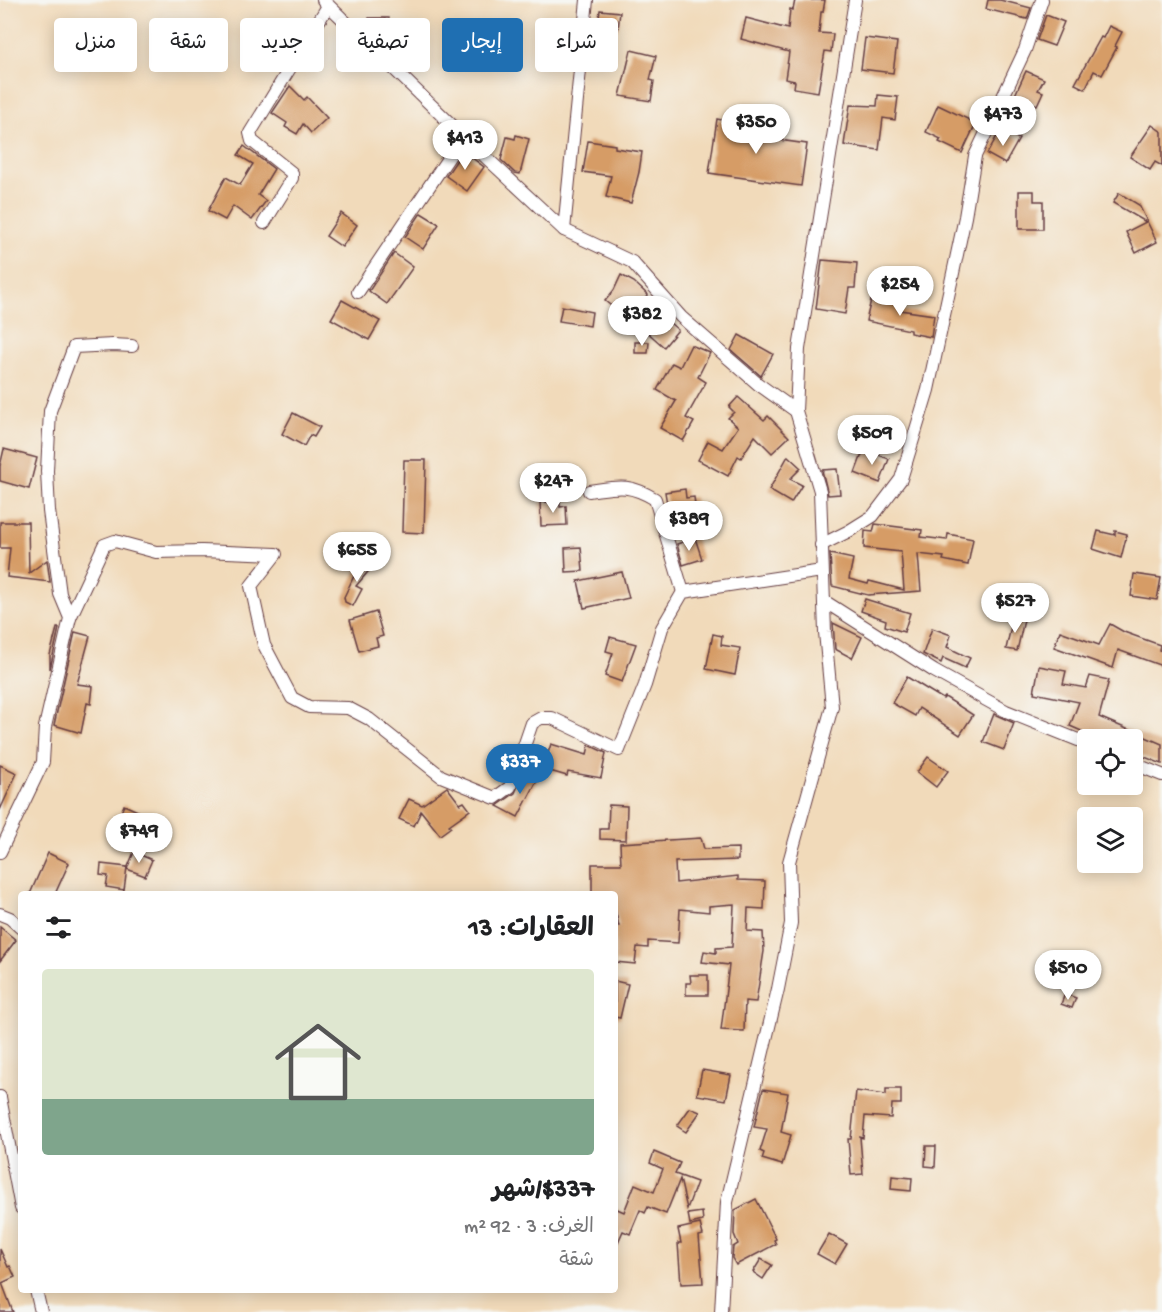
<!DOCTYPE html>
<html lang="ar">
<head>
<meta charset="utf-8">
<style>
  :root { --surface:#fff; --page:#f6f6f6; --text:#202124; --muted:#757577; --line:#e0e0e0; --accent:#1f6fb2 }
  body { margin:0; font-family:"Gochi Hand","Playpen Sans Arabic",sans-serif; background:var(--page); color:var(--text); direction:rtl; height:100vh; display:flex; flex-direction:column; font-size:22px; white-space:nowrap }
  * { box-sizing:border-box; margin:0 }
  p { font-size:20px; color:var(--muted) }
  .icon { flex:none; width:33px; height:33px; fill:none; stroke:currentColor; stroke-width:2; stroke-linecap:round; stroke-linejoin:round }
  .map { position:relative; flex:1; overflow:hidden; direction:ltr }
  .details { position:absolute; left:18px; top:891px; width:600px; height:402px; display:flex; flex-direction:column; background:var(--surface); border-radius:6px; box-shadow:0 3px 15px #0003; direction:rtl }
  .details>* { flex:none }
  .top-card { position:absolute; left:18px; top:18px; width:600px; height:54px; direction:rtl; display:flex; gap:12px }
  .tools { position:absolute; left:1077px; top:729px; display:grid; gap:12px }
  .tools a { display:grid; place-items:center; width:66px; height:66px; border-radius:6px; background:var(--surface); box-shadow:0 3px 15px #0003; font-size:30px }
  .price { position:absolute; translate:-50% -51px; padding:0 14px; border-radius:21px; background:#fff; color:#222; font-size:20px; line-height:39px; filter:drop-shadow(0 2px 3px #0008) }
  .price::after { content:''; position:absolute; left:50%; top:36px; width:18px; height:14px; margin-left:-9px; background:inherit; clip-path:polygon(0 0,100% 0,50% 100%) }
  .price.current { background:var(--accent); color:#fff }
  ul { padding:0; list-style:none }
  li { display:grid; align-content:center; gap:12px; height:318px; padding:0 24px }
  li+li { border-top:2px solid var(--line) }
  li span { display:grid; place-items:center; height:186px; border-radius:6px; color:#555 }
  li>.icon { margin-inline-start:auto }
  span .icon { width:108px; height:108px; fill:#fffc; stroke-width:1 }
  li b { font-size:26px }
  h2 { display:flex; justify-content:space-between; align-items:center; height:72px; padding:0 24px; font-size:26px }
  .chip { padding:0 21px; border-radius:6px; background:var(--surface); box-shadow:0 3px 15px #0003; font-size:21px; line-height:54px }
  .chip.current { background:var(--accent); color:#fff }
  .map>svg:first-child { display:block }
  .building { fill:#d69c66 }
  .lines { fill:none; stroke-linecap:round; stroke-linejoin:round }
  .street-casing { stroke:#633b40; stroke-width:14 }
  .street { stroke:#fff; stroke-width:12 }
</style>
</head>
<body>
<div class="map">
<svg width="1162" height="1312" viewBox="0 0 1162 1312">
  <rect width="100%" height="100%" fill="#f6f6f2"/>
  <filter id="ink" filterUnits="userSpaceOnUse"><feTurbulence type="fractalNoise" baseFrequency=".0167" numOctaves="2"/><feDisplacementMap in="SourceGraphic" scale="12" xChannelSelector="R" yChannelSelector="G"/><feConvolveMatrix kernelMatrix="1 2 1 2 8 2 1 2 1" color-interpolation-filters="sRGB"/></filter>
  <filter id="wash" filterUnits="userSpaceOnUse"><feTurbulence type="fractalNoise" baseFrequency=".008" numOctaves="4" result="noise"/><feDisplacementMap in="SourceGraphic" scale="24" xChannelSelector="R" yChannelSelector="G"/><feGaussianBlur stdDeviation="1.35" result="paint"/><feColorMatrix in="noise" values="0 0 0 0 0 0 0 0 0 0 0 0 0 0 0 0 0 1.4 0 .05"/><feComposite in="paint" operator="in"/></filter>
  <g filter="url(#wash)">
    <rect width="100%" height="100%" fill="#f1daba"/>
    <g id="blocks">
      <g class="building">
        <polygon points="795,0 825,0 823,12 821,12 819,33 833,34 831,52 825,51 818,92 794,88 795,81 785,79 789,52 741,39 746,18 788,29 790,9 793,10"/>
        <polygon points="988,0 1000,0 1031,8 1027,19 986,9"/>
        <polygon points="600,10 620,12 618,29 598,27"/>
        <polygon points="1046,15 1064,22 1054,46 1037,40"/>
        <polygon points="369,18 389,18 388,38 373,37 367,31"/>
        <polygon points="1109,26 1122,32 1115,46 1117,47 1102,75 1094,71 1085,89 1075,84 1101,37 1103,38"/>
        <polygon points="865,38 897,42 893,73 861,69"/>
        <polygon points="631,50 656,56 650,80 654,81 651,101 620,96"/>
        <polygon points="1026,71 1044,79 1038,90 1043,92 1037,105 1015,95"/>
        <polygon points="290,86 304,100 307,97 327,118 311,133 303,124 297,134 285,127 287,123 272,113"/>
        <polygon points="878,95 898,97 895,120 883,118 879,150 844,145 850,105 877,106"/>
        <polygon points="938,105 976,123 962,153 939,142 941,139 926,132"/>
        <polygon points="717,119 766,129 765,138 807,144 801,186 709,173"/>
        <polygon points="1152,125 1162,132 1162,166 1155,162 1150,170 1130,157"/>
        <polygon points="1001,129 1019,139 1005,164 987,154"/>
        <polygon points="516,135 529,139 520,174 515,173 501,160 507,137 515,139"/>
        <polygon points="588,141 615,145 615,148 642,152 639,172 631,203 606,197 611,176 583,172"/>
        <polygon points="244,146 274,169 258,195 266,201 252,220 233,206 225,220 208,211 226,177 240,185 253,164 238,155"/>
        <polygon points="463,151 484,167 467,191 446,176"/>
        <polygon points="1019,191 1034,191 1034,201 1043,201 1043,229 1019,229"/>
        <polygon points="1119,193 1139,205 1157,242 1136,253 1126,232 1146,222 1113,203"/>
        <polygon points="341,213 357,225 342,247 326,236"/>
        <polygon points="421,213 439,224 423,249 405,237"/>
        <polygon points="394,253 413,267 387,304 369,291"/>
        <polygon points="822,260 857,263 855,288 849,288 845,314 816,309"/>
        <polygon points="621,275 634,282 648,295 644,300 678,330 664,347 617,305 614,308 605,301 614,290"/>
        <polygon points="883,295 902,299 900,310 934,315 931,337 910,333 910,330 866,321 871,300 881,302"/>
        <polygon points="342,300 380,321 369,340 331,319"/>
        <polygon points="562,306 592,312 590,326 559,321"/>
        <polygon points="739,335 773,354 761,376 731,350"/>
        <polygon points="635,342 649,342 648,353 635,353"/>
        <polygon points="691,345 710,353 698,377 706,382 686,418 694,422 683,441 660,428 676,401 657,390 672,363 680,367"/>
        <polygon points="738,397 764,420 768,416 789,437 772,453 755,436 741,458 738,456 728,476 698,460 708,441 723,449 738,427 728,418 734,412 729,407"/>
        <polygon points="293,413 320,427 314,437 310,435 304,446 282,434"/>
        <polygon points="4,449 37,458 29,489 0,481 0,466"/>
        <polygon points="864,449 889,459 880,483 855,473"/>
        <polygon points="788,456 801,468 790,479 802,485 791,503 769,490"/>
        <polygon points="404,460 426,460 424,533 402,532"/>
        <polygon points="837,469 840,494 828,495 822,470"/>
        <polygon points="685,489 686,498 694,497 696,513 669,516 665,492"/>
        <polygon points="540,502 560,502 560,507 566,506 567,525 541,526"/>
        <polygon points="0,522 28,522 29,573 47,560 50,582 7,577 10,548 0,548"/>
        <polygon points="875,524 922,530 921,537 947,540 948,534 973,539 968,565 943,560 944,557 918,554 921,591 868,595 832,586 830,554 853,559 849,579 868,584 869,581 904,590 901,552 864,548 865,531 873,532"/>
        <polygon points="1098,531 1115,535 1115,531 1127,534 1121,558 1093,549"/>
        <polygon points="695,538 702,559 683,565 677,544"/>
        <polygon points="581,547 583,571 566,572 565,548"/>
        <polygon points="362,559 372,567 356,586 362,589 353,606 345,602 344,597"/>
        <polygon points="622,572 629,598 584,608 578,581"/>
        <polygon points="1134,574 1161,578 1157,600 1131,596"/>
        <polygon points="865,599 910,613 904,632 885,626 886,620 861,611"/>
        <polygon points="376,612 383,636 376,638 378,646 359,651 350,620"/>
        <polygon points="1013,618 1024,620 1017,651 1006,649"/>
        <polygon points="833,623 862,637 852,658 835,649"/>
        <polygon points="1110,624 1124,632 1160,645 1159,650 1162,651 1162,666 1118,650 1113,668 1054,647 1060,631 1099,645"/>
        <polygon points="57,628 59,628 50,669 50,655"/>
        <polygon points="932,628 951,635 947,647 970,658 965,668 943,658 941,663 923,654"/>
        <polygon points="75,632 90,636 77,684 93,686 91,704 87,703 81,733 54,725"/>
        <polygon points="713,634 722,636 721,645 740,648 735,675 706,669"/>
        <polygon points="610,637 636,644 622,682 605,676 613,653 606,651"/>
        <polygon points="1039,666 1066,671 1063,684 1086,688 1090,676 1109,680 1099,717 1162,744 1162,764 1132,752 1132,740 1102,740 1070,726 1079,702 1034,693"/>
        <polygon points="907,677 943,699 945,697 973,715 960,735 919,708 915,716 892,703"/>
        <polygon points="994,714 1014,723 1004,750 983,742"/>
        <polygon points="551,744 587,755 589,745 606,753 601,778 568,772 567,776 543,769"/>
        <polygon points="928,757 948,771 936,787 917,772"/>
        <polygon points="0,765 17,773 0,810"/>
        <polygon points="524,771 539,777 518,817 497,806 515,793"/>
        <polygon points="447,787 460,804 464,802 470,810 449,825 451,827 440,835 421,811 414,826 399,819 409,799 422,805"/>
        <polygon points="124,805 153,818 140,847 112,834"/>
        <polygon points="609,805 627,806 626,840 600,839 600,829 608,829"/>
        <polygon points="701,838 704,849 738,848 738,860 675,862 676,883 738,876 738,880 765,881 764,909 748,908 747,931 763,932 764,951 756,1002 745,1001 744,1031 721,1030 729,965 702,962 704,951 716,953 716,948 732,947 734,904 709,906 709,912 680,909 678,943 648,941 648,948 637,947 635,964 615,962 615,926 619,926 615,909 615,894 592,894 592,864 621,864 620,843"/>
        <polygon points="134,852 152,860 145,876 127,869"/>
        <polygon points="48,853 69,863 55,894 30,894"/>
        <polygon points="101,864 127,867 124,890 106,887 108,876 100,875"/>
        <polygon points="0,927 16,940 0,961"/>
        <polygon points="690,975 708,975 708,995 686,995 686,983 691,983"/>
        <polygon points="615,981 628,984 620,1018 615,1017"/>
        <polygon points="1065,994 1076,998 1072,1008 1061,1004"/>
        <polygon points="702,1070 731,1075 726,1100 697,1095"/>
        <polygon points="763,1089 788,1093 781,1132 791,1135 782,1165 762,1159 764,1153 760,1151 767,1129 754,1127"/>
        <polygon points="886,1089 901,1089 901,1104 892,1104 891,1118 865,1116 863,1138 860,1137 863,1174 851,1175 848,1139 851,1139 856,1091 886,1095"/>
        <polygon points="690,1108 700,1112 686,1132 677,1126"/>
        <polygon points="926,1146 936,1146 935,1167 925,1166"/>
        <polygon points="654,1152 680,1163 675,1174 697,1182 687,1209 680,1179 666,1214 648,1207 645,1213 640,1210 630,1234 623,1231 615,1249 615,1208 624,1212 635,1184 654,1192 663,1169 650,1163"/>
        <polygon points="892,1176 912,1178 911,1191 891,1189"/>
        <polygon points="756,1199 776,1239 774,1240 776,1244 736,1265 732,1258 733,1247 738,1244 734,1234 735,1210"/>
        <polygon points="702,1212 703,1221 690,1224 688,1214"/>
        <polygon points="700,1224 703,1235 699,1236 703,1283 681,1284 678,1243 681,1243 678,1229"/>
        <polygon points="829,1234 847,1244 835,1264 817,1254"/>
        <polygon points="0,1249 8,1267 10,1266 15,1277 2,1283 13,1312 0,1312"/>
        <polygon points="761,1259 772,1265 763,1279 753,1272"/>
      </g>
    </g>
  </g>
  <g filter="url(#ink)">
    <use href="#blocks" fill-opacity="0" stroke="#633b40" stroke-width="1.5"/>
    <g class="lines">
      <g class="street-casing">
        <g id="street">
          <polyline points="323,0 463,136 564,230 632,262 681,317 758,384 796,411"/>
          <polyline points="264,223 292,178 292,173 252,141 250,133 328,6"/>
          <polyline points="564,230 587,0"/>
          <polyline points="358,292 463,136"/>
          <path d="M589 491C618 487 628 483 655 499L683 592"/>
          <polyline points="821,545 849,531 873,516 901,479 928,390 965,217 975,156 1025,50 1042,0"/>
          <polyline points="824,601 934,671 1006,711 1088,744"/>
          <polyline points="70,618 104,545 115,541 156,552 202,551 276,554 251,586 264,645 292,698 309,707 348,708 369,719 441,776 495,798 510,787 532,723 541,718 552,718 619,750 645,685 662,628 683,592 822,571"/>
          <polyline points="1132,763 1162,775"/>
          <polyline points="0,852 43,762 45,727 70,618 60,594 49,511 47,471 50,411 74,347 113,345 132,346"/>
          <polyline points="0,914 10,918 21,928"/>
          <polyline points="0,1097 21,1208"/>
          <polyline points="36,1290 41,1312"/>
          <polyline points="721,1312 727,1202 778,989 791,923 789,862 832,707 825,632 820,491 796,411 799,349 855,0"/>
        </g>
      </g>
      <use href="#street" class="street"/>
    </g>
  </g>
</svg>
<div class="tools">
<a><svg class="icon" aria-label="locate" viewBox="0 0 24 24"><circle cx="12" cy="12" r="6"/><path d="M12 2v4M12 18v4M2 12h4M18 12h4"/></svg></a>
<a><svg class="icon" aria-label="layers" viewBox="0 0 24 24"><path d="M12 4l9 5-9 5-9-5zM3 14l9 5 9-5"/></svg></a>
</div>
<b class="price" style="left:1003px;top:147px">$473</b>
<b class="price" style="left:756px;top:155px">$350</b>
<b class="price" style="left:465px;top:171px">$413</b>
<b class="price" style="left:900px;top:317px">$254</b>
<b class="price" style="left:642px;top:347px">$382</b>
<b class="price" style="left:872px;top:466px">$509</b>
<b class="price" style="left:553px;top:514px">$247</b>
<b class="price" style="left:689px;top:552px">$389</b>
<b class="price" style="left:357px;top:583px">$655</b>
<b class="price" style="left:1015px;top:634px">$527</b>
<b class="price current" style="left:520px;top:795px">$337</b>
<b class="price" style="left:139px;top:864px">$749</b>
<b class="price" style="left:1068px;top:1001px">$510</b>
<div class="top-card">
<a class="chip">شراء</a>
<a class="chip current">إيجار</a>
<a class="chip">تصفية</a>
<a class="chip">جديد</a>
<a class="chip">شقة</a>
<a class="chip">منزل</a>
</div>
<section class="details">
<h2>العقارات: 13<svg class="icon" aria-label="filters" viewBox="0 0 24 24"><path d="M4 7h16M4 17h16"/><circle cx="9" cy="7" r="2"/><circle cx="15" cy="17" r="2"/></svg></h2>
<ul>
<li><span style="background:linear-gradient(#dfe7d0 70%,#7fa58c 0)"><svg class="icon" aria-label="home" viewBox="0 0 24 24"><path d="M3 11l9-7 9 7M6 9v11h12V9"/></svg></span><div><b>$337/شهر</b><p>الغرف: 3 · 92 m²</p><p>شقة</p></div></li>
</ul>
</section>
</div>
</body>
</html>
